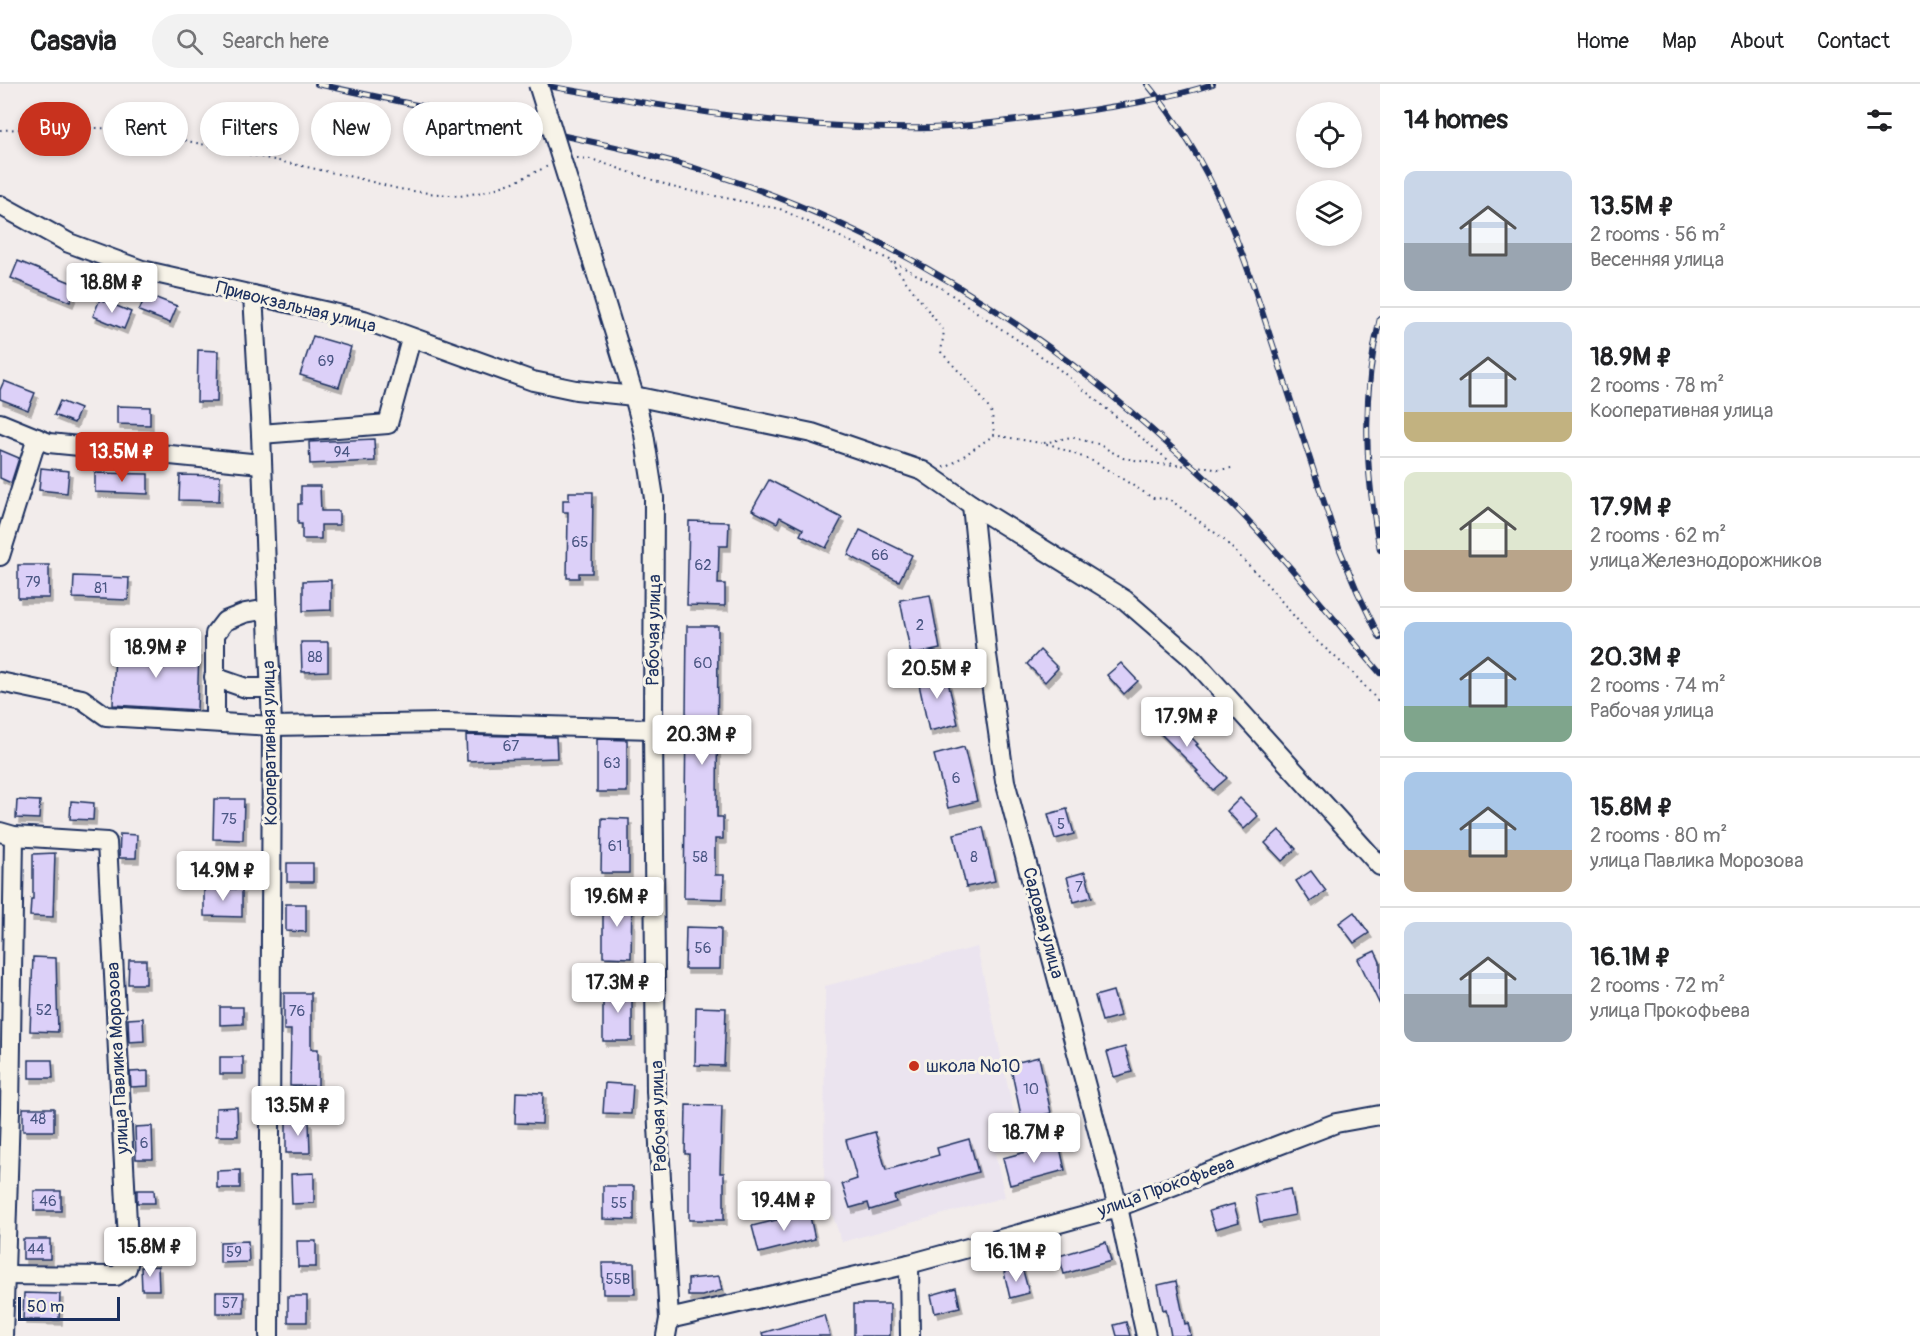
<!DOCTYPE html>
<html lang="en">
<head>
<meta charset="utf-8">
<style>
  :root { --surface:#fff; --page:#f2f2f2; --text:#202124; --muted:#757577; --line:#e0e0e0; --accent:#c8321e }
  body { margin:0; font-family:Pangolin,sans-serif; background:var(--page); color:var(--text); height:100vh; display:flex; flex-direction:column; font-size:22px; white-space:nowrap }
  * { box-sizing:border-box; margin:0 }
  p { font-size:20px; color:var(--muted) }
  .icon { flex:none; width:33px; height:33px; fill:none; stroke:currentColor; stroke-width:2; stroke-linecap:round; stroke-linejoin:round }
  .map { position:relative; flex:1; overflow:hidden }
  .sheet { display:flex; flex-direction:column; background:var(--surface); width:540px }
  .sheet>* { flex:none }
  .guide { position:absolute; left:18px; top:18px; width:570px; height:54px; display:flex; gap:12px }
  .fabs { position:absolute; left:1296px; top:18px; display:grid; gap:12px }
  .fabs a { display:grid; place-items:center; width:66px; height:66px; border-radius:50%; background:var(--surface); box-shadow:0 3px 9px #0003; font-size:30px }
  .scale { position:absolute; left:18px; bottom:15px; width:102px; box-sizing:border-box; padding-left:6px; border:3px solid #1b2f5e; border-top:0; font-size:16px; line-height:21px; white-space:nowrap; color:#1b2f5e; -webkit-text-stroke:4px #f7f3e8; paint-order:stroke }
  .price { position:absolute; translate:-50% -51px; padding:0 14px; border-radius:6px; background:#fff; color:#222; font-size:20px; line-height:39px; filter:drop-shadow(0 2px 3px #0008) }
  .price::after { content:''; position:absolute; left:50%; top:36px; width:18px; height:14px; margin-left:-9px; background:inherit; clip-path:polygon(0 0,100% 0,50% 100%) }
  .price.current { background:var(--accent); color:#fff }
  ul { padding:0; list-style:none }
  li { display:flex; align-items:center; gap:18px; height:150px; padding:0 24px }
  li+li { border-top:2px solid var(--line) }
  li span { display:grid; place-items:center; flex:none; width:168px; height:120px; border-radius:12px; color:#555 }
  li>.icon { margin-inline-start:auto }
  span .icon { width:72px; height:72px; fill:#fffc; stroke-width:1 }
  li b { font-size:26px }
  h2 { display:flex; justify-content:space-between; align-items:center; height:72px; padding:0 24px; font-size:26px }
  .chip { padding:0 21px; border-radius:27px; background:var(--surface); box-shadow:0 3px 9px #0003; font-size:21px; line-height:54px }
  .chip.current { background:var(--accent); color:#fff }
  header { display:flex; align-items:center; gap:36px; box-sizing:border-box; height:84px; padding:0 30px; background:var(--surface); border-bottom:2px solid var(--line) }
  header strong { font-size:28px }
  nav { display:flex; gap:33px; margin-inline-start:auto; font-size:21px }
  .search { width:420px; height:54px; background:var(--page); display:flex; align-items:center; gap:15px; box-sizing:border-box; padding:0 21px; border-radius:33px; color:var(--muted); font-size:22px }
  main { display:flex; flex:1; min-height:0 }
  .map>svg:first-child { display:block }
  .built { fill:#ebe4ef }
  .building { fill:#dcd0f8; stroke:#1b2f5e; stroke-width:1.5; filter:url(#shadow) }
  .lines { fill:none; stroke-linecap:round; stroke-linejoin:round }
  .minor-casing { stroke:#1b2f5e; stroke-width:22 }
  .path { stroke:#1b2f5e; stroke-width:2; stroke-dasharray:1.5 4.5; stroke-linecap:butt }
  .minor { stroke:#f7f3e8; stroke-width:18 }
  .rail-casing { stroke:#1b2f5e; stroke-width:6 }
  .rail { stroke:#f7f3e8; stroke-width:4; stroke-dasharray:11; stroke-linecap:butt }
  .minor-bridge-casing { stroke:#1b2f5e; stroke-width:22; stroke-linecap:butt }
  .minor-bridge { stroke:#f7f3e8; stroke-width:18 }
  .poi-dot { fill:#c8321e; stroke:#f7f3e8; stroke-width:2 }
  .labels { text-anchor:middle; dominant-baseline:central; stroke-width:6; stroke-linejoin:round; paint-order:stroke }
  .number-label { font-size:15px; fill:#4b5784 }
  .street-label { font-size:18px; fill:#1b2f5e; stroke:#f7f3e8 }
  .poi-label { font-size:18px; fill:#1b2f5e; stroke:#f7f3e8; text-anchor:start }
</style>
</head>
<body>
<header>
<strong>Casavia</strong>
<div class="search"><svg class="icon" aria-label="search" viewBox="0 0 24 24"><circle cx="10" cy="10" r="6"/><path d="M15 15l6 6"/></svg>Search here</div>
<nav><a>Home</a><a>Map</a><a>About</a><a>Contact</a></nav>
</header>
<main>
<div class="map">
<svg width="1380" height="1252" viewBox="0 0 1380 1252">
  <defs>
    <filter id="shadow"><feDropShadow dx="3" dy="5" stdDeviation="0" flood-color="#0004"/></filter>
  </defs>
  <rect width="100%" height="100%" fill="#f2eceb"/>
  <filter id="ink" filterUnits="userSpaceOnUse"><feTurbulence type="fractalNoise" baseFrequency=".0167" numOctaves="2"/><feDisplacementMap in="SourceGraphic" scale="12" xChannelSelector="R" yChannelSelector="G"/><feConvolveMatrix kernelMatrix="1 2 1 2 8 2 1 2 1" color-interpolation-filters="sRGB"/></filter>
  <g filter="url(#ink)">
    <polygon class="built" points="977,863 1021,1062 995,1069 1005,1113 842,1158 824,1107 825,902"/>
    <g class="building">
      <polygon points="18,177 77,201 70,218 11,194"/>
      <polygon points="146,210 177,222 170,239 139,227"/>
      <polygon points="100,215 131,228 124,245 93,232"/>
      <polygon points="313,252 351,263 339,303 300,291"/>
      <polygon points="198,266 218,267 217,318 197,318"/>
      <polygon points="4,297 35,309 28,326 0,315 0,306"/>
      <polygon points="60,317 80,325 74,339 54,331"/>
      <polygon points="117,322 150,323 150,341 117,340"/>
      <polygon points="374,355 375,377 310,380 309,358"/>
      <polygon points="0,366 19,374 11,399 0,394"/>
      <polygon points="41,384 69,387 67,409 39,406"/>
      <polygon points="95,389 148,390 148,410 95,408"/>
      <polygon points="180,391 220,392 219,417 179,416"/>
      <polygon points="769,396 842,434 826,464 800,451 803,445 780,433 777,439 752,426"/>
      <polygon points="301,402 320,402 321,427 339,427 339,441 321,441 321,455 302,455 302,440 298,440 298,420 301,420"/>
      <polygon points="569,408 593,408 592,489 579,489 579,494 567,494 568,428 563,428 563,416 569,416"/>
      <polygon points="689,437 729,438 728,462 719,462 718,500 725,500 725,522 687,521"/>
      <polygon points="860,446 912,471 899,497 848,471"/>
      <rect x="18" y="481" width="31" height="33"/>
      <polygon points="74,492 129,494 128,516 73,514"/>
      <polygon points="331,496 331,526 303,527 303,497"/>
      <polygon points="930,511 940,565 911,571 900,516"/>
      <polygon points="687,542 718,542 717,733 723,733 723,755 715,755 715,791 724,791 723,815 684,814"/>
      <polygon points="301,558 328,558 328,587 302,588"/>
      <polygon points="115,565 199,568 197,626 113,621"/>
      <polygon points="1040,566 1058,584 1045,598 1027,580"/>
      <polygon points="1121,579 1138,597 1124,610 1107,591"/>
      <polygon points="945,585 958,640 929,647 917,591"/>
      <polygon points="1161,623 1198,660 1196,661 1227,694 1213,706 1196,688 1198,687 1147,636"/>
      <polygon points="466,651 556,653 557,674 467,677"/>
      <polygon points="597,655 627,656 627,708 597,708"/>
      <polygon points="964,663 977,717 948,724 934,671"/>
      <polygon points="1240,714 1258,732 1244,745 1227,727"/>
      <polygon points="214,715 244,715 243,756 213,755"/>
      <polygon points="17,716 40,717 39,735 16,734"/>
      <polygon points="71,717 94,719 93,736 70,735"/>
      <polygon points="1067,725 1074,750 1055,755 1048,730"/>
      <polygon points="602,734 629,735 629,789 601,789"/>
      <polygon points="983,743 995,797 966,803 954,750"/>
      <polygon points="1279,746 1296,765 1282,777 1265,759"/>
      <polygon points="120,750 137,751 136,774 119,774"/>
      <polygon points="55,769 53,833 30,832 31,815 33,815 33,770"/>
      <rect x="287" y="779" width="26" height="19"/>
      <polygon points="1311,787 1326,807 1310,818 1296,797"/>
      <polygon points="1085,788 1092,813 1074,818 1067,793"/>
      <polygon points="204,804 242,805 242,833 204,832"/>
      <polygon points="603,814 632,814 631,874 603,873"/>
      <polygon points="286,820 306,820 306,848 286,847"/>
      <polygon points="1354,828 1369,849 1354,859 1339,839"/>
      <polygon points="686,843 721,844 720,885 685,885"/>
      <polygon points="1375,867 1380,878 1380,921 1358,875"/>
      <polygon points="33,873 56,874 58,948 30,947"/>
      <polygon points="129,876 146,876 146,900 128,900"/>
      <rect x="603" y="902" width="29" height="55"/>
      <polygon points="1113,907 1120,932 1102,937 1095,912"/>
      <polygon points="284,909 311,909 311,965 318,965 318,1002 290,1002 291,946 284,946"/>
      <polygon points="220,923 243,923 243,940 220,941"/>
      <polygon points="696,923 726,924 724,982 695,981"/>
      <polygon points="143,934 144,957 129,958 128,935"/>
      <polygon points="1125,963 1132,988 1114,993 1107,968"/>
      <rect x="220" y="973" width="23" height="17"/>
      <polygon points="1039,973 1051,1029 1022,1036 1010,980"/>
      <polygon points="29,976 52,976 53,994 29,994"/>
      <polygon points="148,987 148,1002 131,1003 130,988"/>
      <polygon points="605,999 633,1001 631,1030 603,1029"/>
      <polygon points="516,1008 543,1009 542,1040 515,1039"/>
      <polygon points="686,1021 722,1022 720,1089 724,1089 724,1136 689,1136 689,1070 685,1070"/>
      <polygon points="237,1023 238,1052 216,1052 216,1024"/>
      <rect x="23" y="1024" width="31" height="23"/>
      <polygon points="286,1037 309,1037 310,1069 286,1069"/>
      <polygon points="152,1042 153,1075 136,1075 135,1043"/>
      <polygon points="875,1048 886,1086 939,1071 937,1064 969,1055 978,1088 894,1112 896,1118 870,1126 868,1119 850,1124 842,1100 857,1095 846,1056"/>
      <polygon points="1059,1059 1065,1086 1010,1101 1003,1074"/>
      <polygon points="240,1086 240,1104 217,1104 217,1087"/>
      <polygon points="314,1089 314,1119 292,1120 291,1090"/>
      <polygon points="603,1102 634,1102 634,1136 603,1135"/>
      <polygon points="1290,1105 1295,1131 1260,1138 1255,1112"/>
      <polygon points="137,1106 154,1106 155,1119 137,1119"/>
      <rect x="34" y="1107" width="27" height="20"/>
      <polygon points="1234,1120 1239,1138 1215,1145 1209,1127"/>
      <polygon points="809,1128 815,1155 759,1169 752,1142"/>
      <rect x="23" y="1155" width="27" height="20"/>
      <polygon points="248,1157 249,1178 220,1179 220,1158"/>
      <polygon points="297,1157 316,1157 316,1183 298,1183"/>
      <polygon points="1106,1158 1111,1177 1064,1190 1059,1172"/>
      <polygon points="602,1179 634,1179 635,1210 603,1210"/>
      <polygon points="158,1182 159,1206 142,1206 141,1183"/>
      <polygon points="1022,1183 1029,1209 1010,1214 1004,1188"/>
      <polygon points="719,1192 722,1206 702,1212 688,1212 688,1195"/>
      <polygon points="1176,1197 1185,1240 1188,1239 1191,1252 1171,1252 1166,1225 1163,1226 1158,1201"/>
      <polygon points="956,1204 960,1223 935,1229 931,1211"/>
      <rect x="216" y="1208" width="28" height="21"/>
      <polygon points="24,1209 60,1210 59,1236 23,1235"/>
      <rect x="288" y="1212" width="19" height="26"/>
      <rect x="854" y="1220" width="36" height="32"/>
      <polygon points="824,1231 830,1252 763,1252 762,1249"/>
      <polygon points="1126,1238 1130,1252 1117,1252 1114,1241"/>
    </g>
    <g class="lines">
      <g class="minor-casing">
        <g id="minor">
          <polyline points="569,100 634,312 644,350 654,414 653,645 656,1007 669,1235 666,1252"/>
          <polyline points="0,121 69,159 142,186 364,236 533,297 576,306 634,312 812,349 923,387 972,421 1125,516 1193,575 1380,782"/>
          <polyline points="253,211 261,350 272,642 269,1252"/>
          <polyline points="0,339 49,359 261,380"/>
          <polyline points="261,350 388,340 411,255"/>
          <polyline points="972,421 987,571 1005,697 1118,1123 1146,1252"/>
          <polyline points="0,472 37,354"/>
          <polyline points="214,593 246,604 270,604"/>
          <polyline points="0,598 82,615 106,632 272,642 442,639 653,645"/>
          <polyline points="215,638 215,550 225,537 245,529 268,525"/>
          <polyline points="0,748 14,752 107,758 129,1176 127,1184 116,1192 0,1191"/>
          <polyline points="909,1180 910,1252"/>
          <polyline points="669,1235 909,1180 1118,1123 1336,1039 1380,1031"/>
          <polyline points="3,1252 10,1027 14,752"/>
        </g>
      </g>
      <g class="path">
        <polyline points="0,46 63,43 132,45 357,94 399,105 428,109 460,112 488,107 519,96 548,82"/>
        <polyline points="577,74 591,75 676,104 780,125 890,176 943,205 1054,281 1173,380"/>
        <polyline points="891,178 944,247 941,268 976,306 992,329 994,351"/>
        <polyline points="1044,359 1071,353 1098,360 1123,374 1159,380 1207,383 1217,386 1232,384"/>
        <polyline points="943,383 949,382 994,351 1052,361 1095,378 1153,414 1169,415 1222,454 1267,500 1310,551 1351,587 1380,619"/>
      </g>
      <use href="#minor" class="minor"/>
      <g class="rail-casing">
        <g id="rail">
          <path d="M317 0C387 15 457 29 526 44 590 57 654 70 716 91 886 146 1039 243 1171 363 1201 389 1230 416 1257 446 1299 492 1339 541 1380 589"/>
          <path d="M536 0C666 23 798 47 931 44 978 42 1025 35 1071 29 1119 22 1167 15 1213 0"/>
          <path d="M1147 0C1215 82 1241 162 1273 261 1295 329 1317 398 1340 466L1358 509 1380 554"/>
          <path d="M1380 234C1361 312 1365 389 1380 466"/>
        </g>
      </g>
      <use href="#rail" class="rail"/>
      <g class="minor-bridge-casing">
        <polyline id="minor-bridge" points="538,0 569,100"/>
      </g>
      <use href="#minor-bridge" class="minor-bridge"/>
    </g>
  </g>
  <circle class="poi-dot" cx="914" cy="982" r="6"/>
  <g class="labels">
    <g class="number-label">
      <text x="326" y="277">69</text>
      <text x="342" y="368">94</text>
      <text x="580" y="458">65</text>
      <text x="880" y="471">66</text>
      <text x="703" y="481">62</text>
      <text x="33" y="498">79</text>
      <text x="101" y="504">81</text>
      <text x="920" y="541">2</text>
      <text x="315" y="573">88</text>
      <text x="703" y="579">60</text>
      <text x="511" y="662">67</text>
      <text x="612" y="679">63</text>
      <text x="956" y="694">6</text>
      <text x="229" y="735">75</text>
      <text x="1061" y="740">5</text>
      <text x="615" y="762">61</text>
      <text x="700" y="773">58</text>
      <text x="974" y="773">8</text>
      <text x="1079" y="803">7</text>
      <text x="703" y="864">56</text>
      <text x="44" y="926">52</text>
      <text x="297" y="927">76</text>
      <text x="1031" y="1005">10</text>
      <text x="38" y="1035">48</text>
      <text x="144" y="1059">6</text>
      <text x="48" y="1117">46</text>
      <text x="619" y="1119">55</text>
      <text x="36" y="1165">44</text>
      <text x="234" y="1168">59</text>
      <text x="618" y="1195">55В</text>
      <text x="230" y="1219">57</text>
    </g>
    <g class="street-label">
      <text transform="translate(296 223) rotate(14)">Привокзальная улица</text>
      <text transform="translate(654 546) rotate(-89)">Рабочая улица</text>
      <text transform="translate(270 659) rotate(-91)">Кооперативная улица</text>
      <text transform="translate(1043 839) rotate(75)">Садовая улица</text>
      <text transform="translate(118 974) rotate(-93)">улица Павлика Морозова</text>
      <text transform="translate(659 1032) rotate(-92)">Рабочая улица</text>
      <text transform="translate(1166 1103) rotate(-20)">улица Прокофьева</text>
    </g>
    <g class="poi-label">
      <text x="926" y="982">школа №10</text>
    </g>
  </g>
</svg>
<div class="fabs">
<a><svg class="icon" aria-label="locate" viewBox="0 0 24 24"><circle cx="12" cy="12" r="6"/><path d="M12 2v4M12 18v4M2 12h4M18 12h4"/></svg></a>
<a><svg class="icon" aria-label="layers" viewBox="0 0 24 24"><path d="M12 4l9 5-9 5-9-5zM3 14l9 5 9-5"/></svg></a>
</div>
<div class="scale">50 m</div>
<b class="price" style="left:112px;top:230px">18.8M ₽</b>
<b class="price current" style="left:122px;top:399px">13.5M ₽</b>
<b class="price" style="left:156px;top:595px">18.9M ₽</b>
<b class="price" style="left:937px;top:616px">20.5M ₽</b>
<b class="price" style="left:1187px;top:664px">17.9M ₽</b>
<b class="price" style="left:702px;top:682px">20.3M ₽</b>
<b class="price" style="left:223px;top:818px">14.9M ₽</b>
<b class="price" style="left:617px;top:844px">19.6M ₽</b>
<b class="price" style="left:618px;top:930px">17.3M ₽</b>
<b class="price" style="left:298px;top:1053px">13.5M ₽</b>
<b class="price" style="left:1034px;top:1080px">18.7M ₽</b>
<b class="price" style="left:784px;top:1148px">19.4M ₽</b>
<b class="price" style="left:150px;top:1194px">15.8M ₽</b>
<b class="price" style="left:1016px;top:1199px">16.1M ₽</b>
<div class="guide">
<a class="chip current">Buy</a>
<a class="chip">Rent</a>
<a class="chip">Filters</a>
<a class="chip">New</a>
<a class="chip">Apartment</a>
</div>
</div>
<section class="sheet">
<h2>14 homes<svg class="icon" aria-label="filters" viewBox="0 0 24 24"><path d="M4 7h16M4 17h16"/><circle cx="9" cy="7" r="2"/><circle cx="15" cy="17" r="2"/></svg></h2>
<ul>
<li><span style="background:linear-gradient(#c9d6e8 60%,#9aa5b1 0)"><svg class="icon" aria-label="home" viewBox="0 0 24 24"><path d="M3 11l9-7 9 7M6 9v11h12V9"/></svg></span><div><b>13.5M ₽</b><p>2 rooms · 56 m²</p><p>Весенняя улица</p></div></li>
<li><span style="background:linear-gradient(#c9d6e8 75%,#c2b280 0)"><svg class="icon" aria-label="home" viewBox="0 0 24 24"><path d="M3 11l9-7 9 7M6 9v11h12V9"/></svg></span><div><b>18.9M ₽</b><p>2 rooms · 78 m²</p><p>Кооперативная улица</p></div></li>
<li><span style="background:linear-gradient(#dfe7d0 65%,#b9a48a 0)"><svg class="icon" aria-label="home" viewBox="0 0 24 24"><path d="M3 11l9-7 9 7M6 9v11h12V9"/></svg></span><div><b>17.9M ₽</b><p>2 rooms · 62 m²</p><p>улица Железнодорожников</p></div></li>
<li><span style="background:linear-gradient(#a9c7e8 70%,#7fa58c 0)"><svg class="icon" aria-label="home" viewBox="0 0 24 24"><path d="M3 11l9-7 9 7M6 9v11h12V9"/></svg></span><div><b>20.3M ₽</b><p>2 rooms · 74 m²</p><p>Рабочая улица</p></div></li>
<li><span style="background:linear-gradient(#a9c7e8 65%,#b9a48a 0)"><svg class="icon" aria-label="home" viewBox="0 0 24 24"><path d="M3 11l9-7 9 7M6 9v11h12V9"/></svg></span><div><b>15.8M ₽</b><p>2 rooms · 80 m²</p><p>улица Павлика Морозова</p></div></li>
<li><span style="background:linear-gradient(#c9d6e8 60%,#9aa5b1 0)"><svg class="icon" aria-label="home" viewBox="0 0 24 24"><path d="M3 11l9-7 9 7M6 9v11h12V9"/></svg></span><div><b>16.1M ₽</b><p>2 rooms · 72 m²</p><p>улица Прокофьева</p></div></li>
</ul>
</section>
</main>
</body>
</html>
